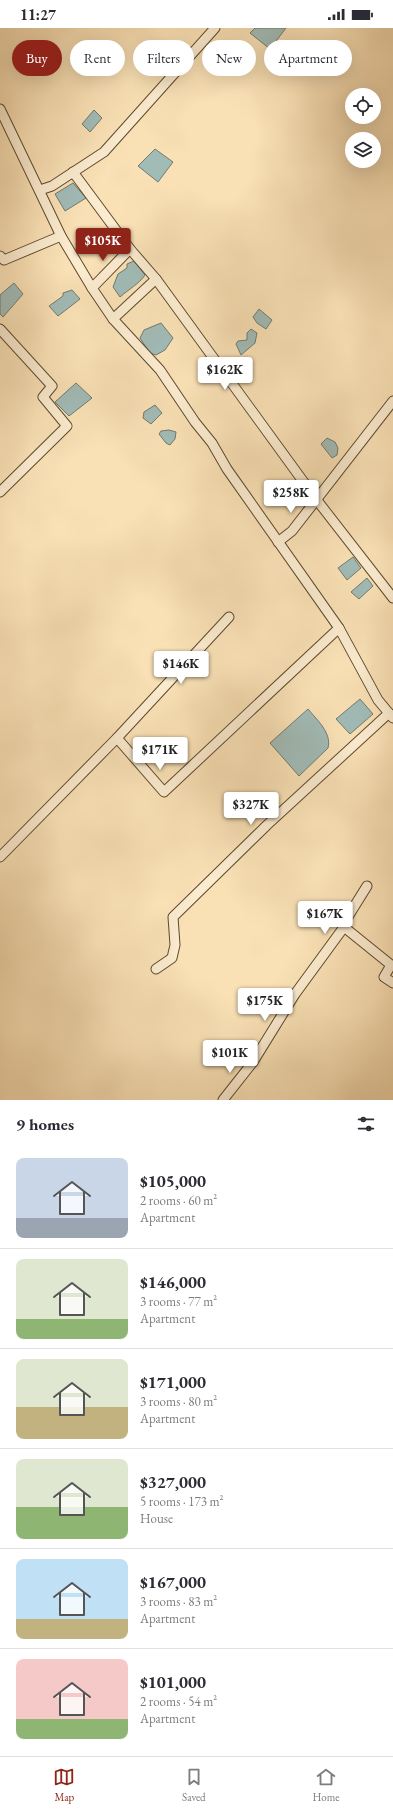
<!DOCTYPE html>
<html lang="en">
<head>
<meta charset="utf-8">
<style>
  :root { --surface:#fff; --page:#f2f2f3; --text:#2b2b33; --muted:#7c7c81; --line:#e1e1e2; --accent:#8f2418 }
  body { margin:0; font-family:"EB Garamond",serif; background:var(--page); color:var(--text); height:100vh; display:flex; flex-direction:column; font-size:15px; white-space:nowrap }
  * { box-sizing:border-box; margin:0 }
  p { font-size:13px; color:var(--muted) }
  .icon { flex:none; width:22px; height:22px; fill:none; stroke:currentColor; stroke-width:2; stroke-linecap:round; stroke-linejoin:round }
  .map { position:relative; height:1072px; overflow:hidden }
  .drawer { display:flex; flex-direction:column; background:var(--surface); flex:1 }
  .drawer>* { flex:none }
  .top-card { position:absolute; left:12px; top:12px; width:369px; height:36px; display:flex; gap:8px }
  .fabs { position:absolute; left:345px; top:60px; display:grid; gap:8px }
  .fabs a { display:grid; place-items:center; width:36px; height:36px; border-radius:50%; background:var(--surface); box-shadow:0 4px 16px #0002; font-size:20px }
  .price { position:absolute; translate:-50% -34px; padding:0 9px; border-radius:4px; background:#fff; color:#222; font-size:13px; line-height:26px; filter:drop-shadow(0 1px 2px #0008) }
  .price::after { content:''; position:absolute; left:50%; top:24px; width:12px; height:9px; margin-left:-6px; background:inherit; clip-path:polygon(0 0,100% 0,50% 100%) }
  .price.active { background:var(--accent); color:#fff }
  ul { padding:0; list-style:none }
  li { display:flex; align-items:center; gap:12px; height:100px; padding:0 16px }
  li+li { border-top:1px solid var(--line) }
  li span { display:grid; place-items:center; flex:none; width:112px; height:80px; border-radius:8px; color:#555 }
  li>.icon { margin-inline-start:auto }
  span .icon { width:48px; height:48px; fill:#fffc; stroke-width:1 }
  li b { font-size:17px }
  h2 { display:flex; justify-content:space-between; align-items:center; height:48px; padding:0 16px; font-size:17px }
  .pill { padding:0 14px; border-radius:18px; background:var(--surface); box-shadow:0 4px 16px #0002; font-size:14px; line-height:36px }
  .pill.active { background:var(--accent); color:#fff }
  .status { display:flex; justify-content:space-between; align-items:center; height:28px; padding:0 20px; background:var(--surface); direction:ltr }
  .status svg { height:11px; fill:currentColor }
  .dock { display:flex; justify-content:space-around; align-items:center; height:56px; border-top:1px solid var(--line); background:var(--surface); font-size:11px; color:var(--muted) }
  .dock a { display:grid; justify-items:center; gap:2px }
  .dock .active { color:var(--accent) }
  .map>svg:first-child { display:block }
  .water { fill:#a1bbb7; stroke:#717a6e }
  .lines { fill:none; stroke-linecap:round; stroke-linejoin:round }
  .minor-casing { stroke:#5d4a2d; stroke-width:11 }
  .minor { stroke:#fbebcf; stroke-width:9 }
</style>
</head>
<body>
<div class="status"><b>11:27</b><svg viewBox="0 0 49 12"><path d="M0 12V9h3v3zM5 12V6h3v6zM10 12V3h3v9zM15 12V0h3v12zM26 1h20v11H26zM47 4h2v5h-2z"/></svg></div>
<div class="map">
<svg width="393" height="1072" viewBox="0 0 393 1072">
  <rect width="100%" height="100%" fill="#f9e0b5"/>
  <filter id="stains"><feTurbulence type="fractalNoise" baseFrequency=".005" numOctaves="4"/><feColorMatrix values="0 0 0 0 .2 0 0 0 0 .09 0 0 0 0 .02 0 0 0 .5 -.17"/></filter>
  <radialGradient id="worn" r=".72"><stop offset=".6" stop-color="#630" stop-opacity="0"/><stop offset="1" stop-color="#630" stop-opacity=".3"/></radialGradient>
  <g class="water">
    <polygon points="255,0 286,0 270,21 250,5"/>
    <polygon points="94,82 102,90 90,104 82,96"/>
    <polygon points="155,121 173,134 158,154 138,138"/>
    <polygon points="73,155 86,170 65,183 55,166"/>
    <path d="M134 233 145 247C139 256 129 261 120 269L113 259 118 246 127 240V236Z"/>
    <polygon points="14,255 23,266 3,289 0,286 0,267"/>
    <polygon points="72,262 80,271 58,288 49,278 63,268 63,265"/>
    <polygon points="259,281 272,292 266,301 257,295 253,289"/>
    <polygon points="161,295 173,310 165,322 156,327 150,325 140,310 144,302"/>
    <polygon points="251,301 257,305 255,315 241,327 236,316 238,313 247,312 247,305"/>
    <polygon points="76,355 92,370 69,388 55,374"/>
    <polygon points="155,377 162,385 151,396 143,390 144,384"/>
    <polygon points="169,402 176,404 175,411 170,417 166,415 159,406 161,403"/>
    <polygon points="327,410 335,414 338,420 337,427 332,430 321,416"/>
    <polygon points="353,529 361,540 347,552 338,540"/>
    <polygon points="367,550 373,558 359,571 351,564"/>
    <polygon points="360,671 373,686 350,706 336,691"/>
    <path d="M308 681C317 692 332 705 328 720L299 748 270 715Z"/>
  </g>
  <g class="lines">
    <g class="minor-casing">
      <g id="minor">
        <polyline points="0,81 61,208 92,260 113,291 160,342 195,394 212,415 227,441 339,600 378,672 393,690"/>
        <polyline points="73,144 130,221 156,251 316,471 393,570"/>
        <polyline points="40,162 52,158 104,124 215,0"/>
        <polyline points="0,228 4,232 61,208"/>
        <polyline points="92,260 130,221"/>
        <polyline points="113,291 156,251"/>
        <polyline points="0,301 52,358 43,369 67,398 0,464"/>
        <polyline points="278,514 292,503 393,373"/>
        <polyline points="117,710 229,589"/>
        <polyline points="0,829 117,710 164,764 339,600"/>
        <polyline points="344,899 391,937 384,949 393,955"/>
        <polyline points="156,941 172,930 175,917 173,889 267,797 389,685"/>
        <polyline points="223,1072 253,1034 295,966 344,899 344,895 367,858"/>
      </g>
    </g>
    <use href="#minor" class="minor"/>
  </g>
  <rect width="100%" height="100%" filter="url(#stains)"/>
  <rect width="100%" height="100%" fill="url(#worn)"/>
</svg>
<div class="fabs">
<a><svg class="icon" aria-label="locate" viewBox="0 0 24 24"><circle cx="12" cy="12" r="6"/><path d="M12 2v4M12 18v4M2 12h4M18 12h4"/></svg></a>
<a><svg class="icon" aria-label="layers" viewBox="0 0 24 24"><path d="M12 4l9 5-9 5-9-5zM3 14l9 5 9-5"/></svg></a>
</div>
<b class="price active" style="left:103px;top:234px">$105K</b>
<b class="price" style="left:225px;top:363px">$162K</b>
<b class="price" style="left:291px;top:486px">$258K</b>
<b class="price" style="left:181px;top:657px">$146K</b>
<b class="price" style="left:160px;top:743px">$171K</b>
<b class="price" style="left:251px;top:798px">$327K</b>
<b class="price" style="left:325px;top:907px">$167K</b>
<b class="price" style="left:265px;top:994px">$175K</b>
<b class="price" style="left:230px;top:1046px">$101K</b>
<div class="top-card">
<a class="pill active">Buy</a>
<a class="pill">Rent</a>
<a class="pill">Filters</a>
<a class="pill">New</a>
<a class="pill">Apartment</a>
</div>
</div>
<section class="drawer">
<h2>9 homes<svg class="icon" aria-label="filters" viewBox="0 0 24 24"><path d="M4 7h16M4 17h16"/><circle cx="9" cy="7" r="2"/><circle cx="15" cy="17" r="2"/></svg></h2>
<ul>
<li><span style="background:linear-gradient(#c9d6e8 75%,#9aa5b1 0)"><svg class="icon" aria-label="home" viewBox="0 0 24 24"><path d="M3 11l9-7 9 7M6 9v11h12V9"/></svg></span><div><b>$105,000</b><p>2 rooms · 60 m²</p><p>Apartment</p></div></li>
<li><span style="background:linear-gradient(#dfe7d0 75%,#8fb573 0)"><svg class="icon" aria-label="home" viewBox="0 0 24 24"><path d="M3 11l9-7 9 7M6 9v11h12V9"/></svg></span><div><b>$146,000</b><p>3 rooms · 77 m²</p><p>Apartment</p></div></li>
<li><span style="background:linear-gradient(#dfe7d0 60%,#c2b280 0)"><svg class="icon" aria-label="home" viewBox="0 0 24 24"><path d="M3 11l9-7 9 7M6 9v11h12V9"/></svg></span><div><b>$171,000</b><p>3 rooms · 80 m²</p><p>Apartment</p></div></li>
<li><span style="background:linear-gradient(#dfe7d0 60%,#8fb573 0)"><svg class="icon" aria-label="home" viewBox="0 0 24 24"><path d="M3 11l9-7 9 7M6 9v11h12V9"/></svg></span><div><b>$327,000</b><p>5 rooms · 173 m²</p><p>House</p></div></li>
<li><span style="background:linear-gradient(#bfe0f5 75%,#c2b280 0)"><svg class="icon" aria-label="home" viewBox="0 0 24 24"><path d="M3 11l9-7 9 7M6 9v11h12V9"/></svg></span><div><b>$167,000</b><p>3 rooms · 83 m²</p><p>Apartment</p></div></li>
<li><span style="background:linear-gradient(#f6c9c9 75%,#8fb573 0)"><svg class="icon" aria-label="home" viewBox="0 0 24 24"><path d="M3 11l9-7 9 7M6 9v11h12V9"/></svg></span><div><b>$101,000</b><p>2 rooms · 54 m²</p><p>Apartment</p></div></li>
</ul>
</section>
<nav class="dock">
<a class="active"><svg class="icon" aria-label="map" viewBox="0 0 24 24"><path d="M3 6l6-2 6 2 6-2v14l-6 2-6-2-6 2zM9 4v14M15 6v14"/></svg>Map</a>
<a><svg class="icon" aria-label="saved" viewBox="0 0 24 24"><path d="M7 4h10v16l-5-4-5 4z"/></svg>Saved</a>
<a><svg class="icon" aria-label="home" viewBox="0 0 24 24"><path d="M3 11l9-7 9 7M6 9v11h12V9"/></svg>Home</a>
</nav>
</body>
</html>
